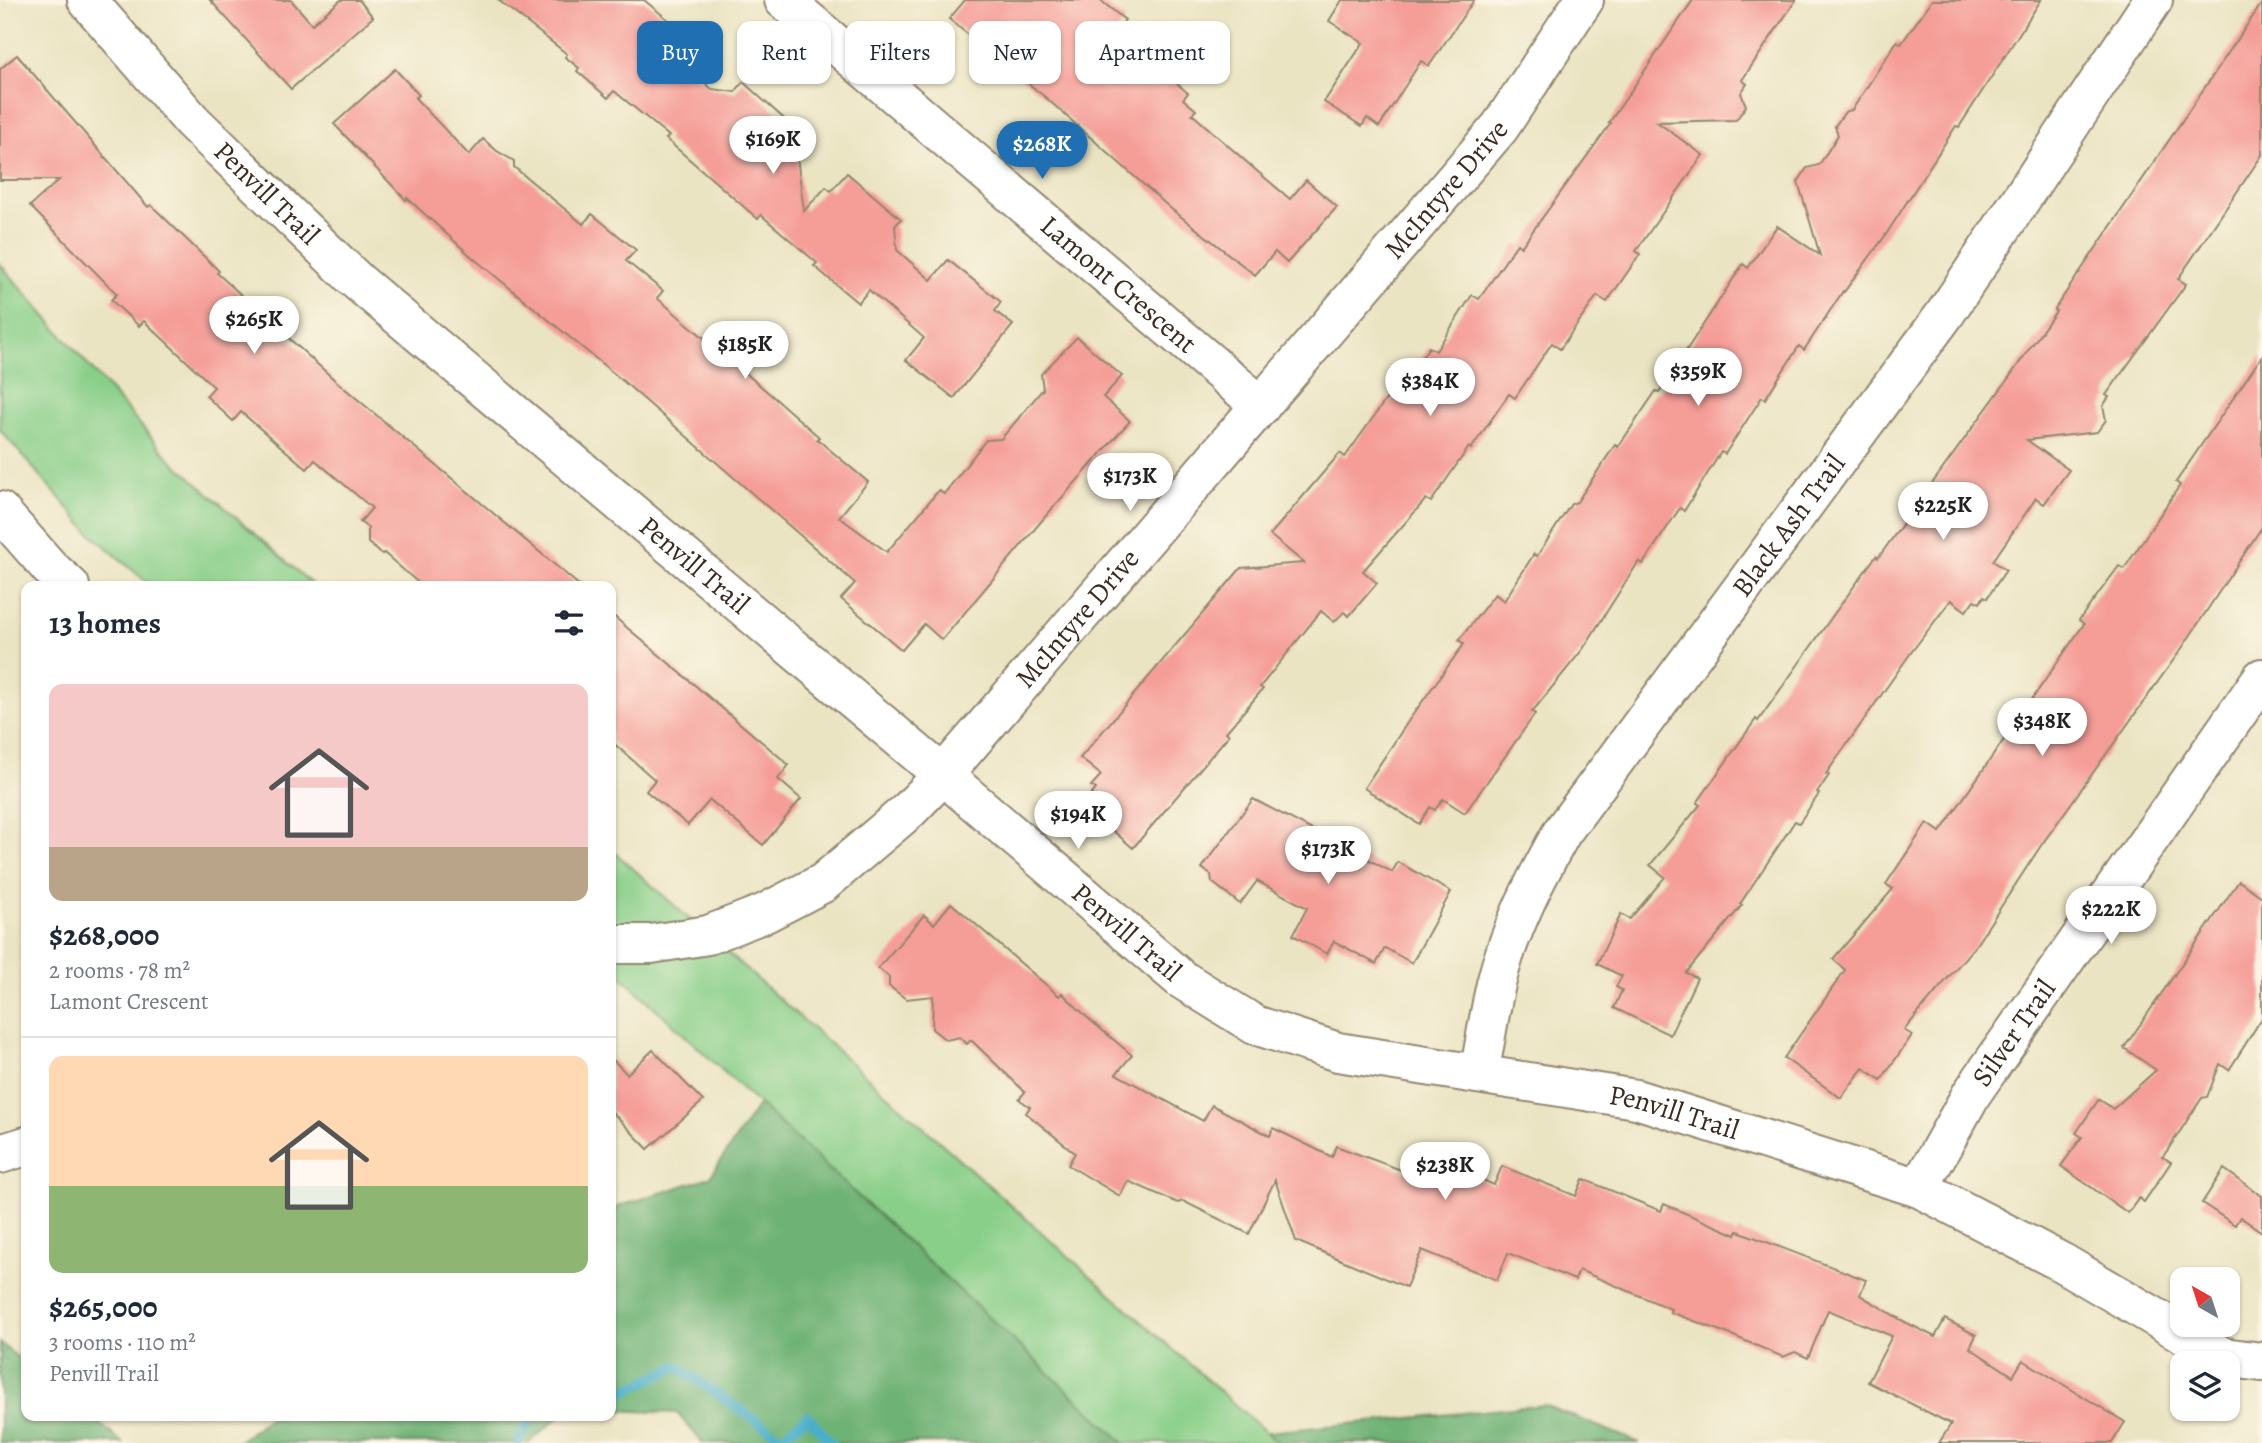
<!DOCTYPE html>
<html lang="en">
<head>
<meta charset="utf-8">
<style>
  :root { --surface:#fff; --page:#f6f6f7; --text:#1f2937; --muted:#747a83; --line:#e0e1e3; --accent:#1f6fb2 }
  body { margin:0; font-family:Alegreya,serif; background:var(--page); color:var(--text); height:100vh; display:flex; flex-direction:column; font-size:26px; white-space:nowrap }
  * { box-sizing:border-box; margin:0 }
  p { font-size:23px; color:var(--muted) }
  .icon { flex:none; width:38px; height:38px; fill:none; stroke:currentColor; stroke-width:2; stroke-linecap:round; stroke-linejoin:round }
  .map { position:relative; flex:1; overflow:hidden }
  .panel { position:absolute; left:21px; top:581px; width:595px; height:840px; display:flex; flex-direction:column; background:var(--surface); border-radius:14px; box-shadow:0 2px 5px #0004 }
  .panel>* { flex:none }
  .banner { position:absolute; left:637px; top:21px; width:665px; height:63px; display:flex; gap:14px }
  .needle { width:46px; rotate:321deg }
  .buttons { position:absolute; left:2170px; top:1267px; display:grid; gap:14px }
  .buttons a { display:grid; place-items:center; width:70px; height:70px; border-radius:14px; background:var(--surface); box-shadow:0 2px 5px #0004; font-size:35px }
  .price { position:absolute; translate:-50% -60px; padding:0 16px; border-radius:24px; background:#fff; color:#222; font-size:23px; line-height:46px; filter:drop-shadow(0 2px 4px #0008) }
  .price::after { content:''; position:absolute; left:50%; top:42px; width:21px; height:16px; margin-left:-10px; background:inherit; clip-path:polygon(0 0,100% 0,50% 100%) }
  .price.current { background:var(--accent); color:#fff }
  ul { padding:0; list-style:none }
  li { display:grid; align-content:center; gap:14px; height:371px; padding:0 28px }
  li+li { border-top:2px solid var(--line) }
  li span { display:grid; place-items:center; height:217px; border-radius:14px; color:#555 }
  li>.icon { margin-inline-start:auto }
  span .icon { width:126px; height:126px; fill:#fffc; stroke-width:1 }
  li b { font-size:30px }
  h2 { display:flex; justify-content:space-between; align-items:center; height:84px; padding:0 28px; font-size:30px }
  .tag { padding:0 24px; border-radius:14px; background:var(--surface); box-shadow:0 2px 5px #0004; font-size:24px; line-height:63px }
  .tag.current { background:var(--accent); color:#fff }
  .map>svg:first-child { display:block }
  .green { fill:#89cf89; stroke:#627c54; stroke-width:2 }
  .forest { fill:#6eb275; stroke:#546e4a; stroke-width:2 }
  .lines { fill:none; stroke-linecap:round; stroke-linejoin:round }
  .stream { stroke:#49aec9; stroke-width:10 }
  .building { fill:#f59d97 }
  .minor-casing { stroke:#938770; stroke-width:42 }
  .minor { stroke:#fff; stroke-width:38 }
  .labels { text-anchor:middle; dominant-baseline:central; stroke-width:5; stroke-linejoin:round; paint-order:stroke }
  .street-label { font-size:28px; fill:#3b2a1e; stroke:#fcf5e5 }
</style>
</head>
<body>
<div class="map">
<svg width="2262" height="1443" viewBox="0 0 2262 1443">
  <rect width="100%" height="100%" fill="#fcf5e5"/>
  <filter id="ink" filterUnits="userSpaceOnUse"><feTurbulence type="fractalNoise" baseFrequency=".0143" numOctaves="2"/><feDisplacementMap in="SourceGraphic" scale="14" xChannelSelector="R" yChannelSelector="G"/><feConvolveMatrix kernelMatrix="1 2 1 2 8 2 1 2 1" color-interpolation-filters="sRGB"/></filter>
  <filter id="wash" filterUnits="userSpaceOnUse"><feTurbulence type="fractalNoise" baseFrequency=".00686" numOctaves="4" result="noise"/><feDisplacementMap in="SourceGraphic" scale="28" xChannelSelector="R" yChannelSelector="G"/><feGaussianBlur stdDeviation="1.57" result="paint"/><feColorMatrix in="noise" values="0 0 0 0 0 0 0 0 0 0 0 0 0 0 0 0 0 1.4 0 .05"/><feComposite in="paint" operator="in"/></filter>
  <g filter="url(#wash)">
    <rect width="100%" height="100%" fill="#ebe4c3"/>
    <g class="green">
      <polygon points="0,264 170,459 314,586 151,586 89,532 0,430"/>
      <polygon points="611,849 1278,1443 1124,1443 611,967"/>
    </g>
    <g class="forest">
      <polygon points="759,1104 1124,1443 703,1443 677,1413 611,1410 611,1209 710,1177"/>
      <polygon points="0,1343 26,1364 26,1416 90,1416 123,1443 0,1443"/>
      <polygon points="1544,1405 1640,1443 1278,1443 1266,1432"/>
      <polygon points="271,1416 560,1416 529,1443 237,1443"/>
    </g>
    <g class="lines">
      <g class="stream">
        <polyline points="611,1398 677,1366 781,1438 808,1416 831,1443"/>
        <polyline points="518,1443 532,1416"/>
      </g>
    </g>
    <g id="blocks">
      <g class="building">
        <polygon points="210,0 291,0 312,24 341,0 359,0 373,17 291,89"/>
        <polygon points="498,0 644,0 698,44 682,64 712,89 735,92 743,82 801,134 795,142 804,211 826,187 831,191 847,173 901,219 895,226 897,250 931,280 948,260 1001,302 995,311 1013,325 954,398 906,360 924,338 869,290 858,303 814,266 817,263 761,215 758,219 666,139 669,136 614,91 608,98 577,71 579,68 565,57 567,54"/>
        <polygon points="965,0 1100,0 1125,20 1116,31 1188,93 1183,99 1196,110 1192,114 1258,172 1290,199 1306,180 1337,207 1287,263 1275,252 1255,275 1170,208 1045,97 949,19"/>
        <polygon points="1342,0 1474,0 1429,66 1421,61 1379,127 1367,118 1362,126 1324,102 1363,43 1329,21"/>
        <polygon points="1693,0 1796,0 1742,80 1747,84 1741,93 1746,106 1736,120 1657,122 1703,155 1636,251 1640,254 1607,302 1597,296 1560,349 1552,343 1515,398 1509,394 1471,449 1469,447 1431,502 1426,499 1363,571 1377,583 1349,616 1344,612 1334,622 1321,611 1260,687 1263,689 1226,732 1229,735 1133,848 1083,805 1096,789 1091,786 1101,775 1080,758 1241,568 1304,563 1270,535 1340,453 1345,457 1387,398 1392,401 1429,347 1436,351 1472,295 1479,299 1517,244 1521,247 1611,123 1609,123"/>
        <polygon points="1932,0 2041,0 1959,127 1956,126 1885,236 1844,292 1843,291 1804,350 1799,346 1765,399 1762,397 1725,454 1721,452 1684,511 1680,508 1643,564 1639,561 1583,649 1532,712 1535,714 1465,813 1443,799 1435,810 1430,807 1419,824 1364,788 1409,720 1464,644 1459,640 1495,594 1504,601 1534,554 1537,556 1571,504 1577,502 1615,445 1618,447 1656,391 1659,392 1743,264 1748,268 1777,226 1820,255 1798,182 1807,168 1819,165 1838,135 1835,126 1845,112 1852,110 1897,41 1901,44"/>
        <polygon points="2262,3 2262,155 2178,279 2186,284 2106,395 2109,397 2103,406 2106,420 2097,432 2027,440 2069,470 2044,504 2036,498 1993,561 2006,570 1987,598 1984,596 1980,603 1974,600 1966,611 1951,600 1910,654 1826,774 1829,775 1817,793 1819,794 1799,823 1795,821 1740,904 1742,905 1686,973 1697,978 1670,1035 1614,1008 1622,990 1616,987 1622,976 1597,964 1621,914 1630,919 1665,877 1650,865 1700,805 1697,803 1756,719 1758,721 1834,614 1876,556 1878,558 2013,372 2056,311 2054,310"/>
        <polygon points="17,55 148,207 151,205 219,271 217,273 337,382 580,586 422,586 384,553 382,554 368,543 368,528 360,522 372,508 315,460 307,469 241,412 233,421 206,396 214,387 144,321 139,326 111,300 117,294 30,206 59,180 0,180 0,69"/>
        <polygon points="395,69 419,95 415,98 469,155 483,139 497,151 514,161 514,167 583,224 592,214 636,250 626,261 663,291 657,298 770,394 819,437 817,439 868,482 839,517 887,552 939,490 944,494 986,440 1001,439 1043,389 1041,374 1077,337 1122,376 1103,397 1130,421 1044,518 942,640 924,624 902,650 841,599 855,583 623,381 472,257 407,198 406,200 334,124"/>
        <polygon points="2262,356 2262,527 2182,648 2040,847 1976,945 1904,1030 1912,1035 1881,1080 1863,1068 1841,1098 1784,1058 1845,970 1833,959 1893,889 1886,884 1927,823 1940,832 2084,624 2079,620 2119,566 2124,569 2180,485 2176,482"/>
        <polygon points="611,614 789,765 778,779 801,799 763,845 710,800 688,825 646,791 655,780 611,741"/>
        <polygon points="1253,799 1392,872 1398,862 1451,892 1412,963 1385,948 1376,964 1334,941 1327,954 1293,935 1307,908 1257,881 1240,904 1212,882 1211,875 1202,868"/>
        <polygon points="2239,881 2262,897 2262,1018 2229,1070 2220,1064 2207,1097 2202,1098 2163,1157 2171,1162 2144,1202 2139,1198 2128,1213 2061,1166 2082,1137 2076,1133 2099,1099 2113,1109 2156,1070 2124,1048"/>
        <polygon points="951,903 1059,996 1062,993 1090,1020 1132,1055 1116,1074 1203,1121 1212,1105 1270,1136 1273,1128 1332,1157 1336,1146 1412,1174 1420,1154 1494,1185 1502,1166 1576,1196 1583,1179 1661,1211 1664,1204 1736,1235 1738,1231 1866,1280 1860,1295 1905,1322 1935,1337 1945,1319 1976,1335 1970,1348 2013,1376 2023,1360 2125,1422 2112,1443 1939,1443 1951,1424 1868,1382 1892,1336 1828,1310 1808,1358 1795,1352 1783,1357 1729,1334 1670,1312 1671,1309 1579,1270 1575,1280 1508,1253 1497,1280 1422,1250 1406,1287 1296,1241 1275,1180 1249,1234 1183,1201 1178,1203 1128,1181 1120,1196 1068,1165 1075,1153 1026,1113 1030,1107 1019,1099 1025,1092 971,1040 967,1044 960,1037 946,1040 932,1029 933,996 906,999 889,986 889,977 878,968 924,915 934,924"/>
        <polygon points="653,1050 703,1101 648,1149 611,1111 611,1058 627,1074"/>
        <polygon points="2224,1169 2262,1196 2262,1232 2240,1217 2235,1225 2202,1203"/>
      </g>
    </g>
  </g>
  <g filter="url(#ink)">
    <use href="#blocks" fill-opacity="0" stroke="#938770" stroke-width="2"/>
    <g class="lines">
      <g class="minor-casing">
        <g id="minor">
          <path id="s1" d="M87 0 192 121 357 281 943 775 1181 979 1255 1025 1338 1052 1636 1099 1919 1188 2061 1262 2223 1357 2262 1362"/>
          <path id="s2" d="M784 0 1261 406"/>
          <polyline points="0,511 50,568 70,586"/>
          <path id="s3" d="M611 944H651L708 935 765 913 823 883 909 810 943 775 1500 127 1584 0"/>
          <path id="s4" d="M1479 1074C1485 1044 1489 1014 1496 984 1509 930 1535 880 1562 832L1945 314 2153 0"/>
          <polyline points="0,1154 26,1146"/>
          <path id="s5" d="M1919 1188 1972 1093 2262 678"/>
        </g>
      </g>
      <use href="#minor" class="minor"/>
    </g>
  </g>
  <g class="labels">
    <g class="street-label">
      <text stroke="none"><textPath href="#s3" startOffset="1158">McIntyre Drive</textPath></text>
      <text stroke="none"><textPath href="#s1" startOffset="264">Penvill Trail</textPath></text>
      <text stroke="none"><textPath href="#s2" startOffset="439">Lamont Crescent</textPath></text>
      <text stroke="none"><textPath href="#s4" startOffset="639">Black Ash Trail</textPath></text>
      <text stroke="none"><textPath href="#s1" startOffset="831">Penvill Trail</textPath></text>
      <text stroke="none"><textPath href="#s3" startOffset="592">McIntyre Drive</textPath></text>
      <text stroke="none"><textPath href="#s1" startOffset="1398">Penvill Trail</textPath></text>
      <text stroke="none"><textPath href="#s5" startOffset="182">Silver Trail</textPath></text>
      <text stroke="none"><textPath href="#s1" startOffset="1986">Penvill Trail</textPath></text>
    </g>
  </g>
</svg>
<div class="buttons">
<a><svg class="needle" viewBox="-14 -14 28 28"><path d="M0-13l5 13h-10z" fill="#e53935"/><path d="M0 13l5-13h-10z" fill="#747a83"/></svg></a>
<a><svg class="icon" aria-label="layers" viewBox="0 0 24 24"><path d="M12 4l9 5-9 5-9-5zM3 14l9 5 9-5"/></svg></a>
</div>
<b class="price" style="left:773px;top:176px">$169K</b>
<b class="price current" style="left:1042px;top:181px">$268K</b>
<b class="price" style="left:254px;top:356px">$265K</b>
<b class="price" style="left:745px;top:381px">$185K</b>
<b class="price" style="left:1698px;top:408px">$359K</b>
<b class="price" style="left:1430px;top:418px">$384K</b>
<b class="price" style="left:1130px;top:513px">$173K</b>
<b class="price" style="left:1943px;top:542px">$225K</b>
<b class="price" style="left:2042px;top:758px">$348K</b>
<b class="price" style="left:1078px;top:851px">$194K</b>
<b class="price" style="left:1328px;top:886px">$173K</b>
<b class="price" style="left:2111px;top:946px">$222K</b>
<b class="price" style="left:1445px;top:1202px">$238K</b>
<div class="banner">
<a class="tag current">Buy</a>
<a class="tag">Rent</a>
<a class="tag">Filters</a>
<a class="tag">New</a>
<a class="tag">Apartment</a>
</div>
<section class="panel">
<h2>13 homes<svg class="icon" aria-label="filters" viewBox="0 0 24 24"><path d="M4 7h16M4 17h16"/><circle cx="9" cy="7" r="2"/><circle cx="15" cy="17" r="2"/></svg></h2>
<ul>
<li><span style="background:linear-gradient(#f6c9c9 75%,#b9a48a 0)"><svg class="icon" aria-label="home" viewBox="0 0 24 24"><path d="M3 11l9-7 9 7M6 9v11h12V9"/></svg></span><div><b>$268,000</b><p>2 rooms · 78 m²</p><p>Lamont Crescent</p></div></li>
<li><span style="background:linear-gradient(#ffd9b3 60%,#8fb573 0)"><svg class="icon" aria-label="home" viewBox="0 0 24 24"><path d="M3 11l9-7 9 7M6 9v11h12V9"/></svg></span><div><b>$265,000</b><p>3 rooms · 110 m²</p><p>Penvill Trail</p></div></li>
</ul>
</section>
</div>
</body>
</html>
